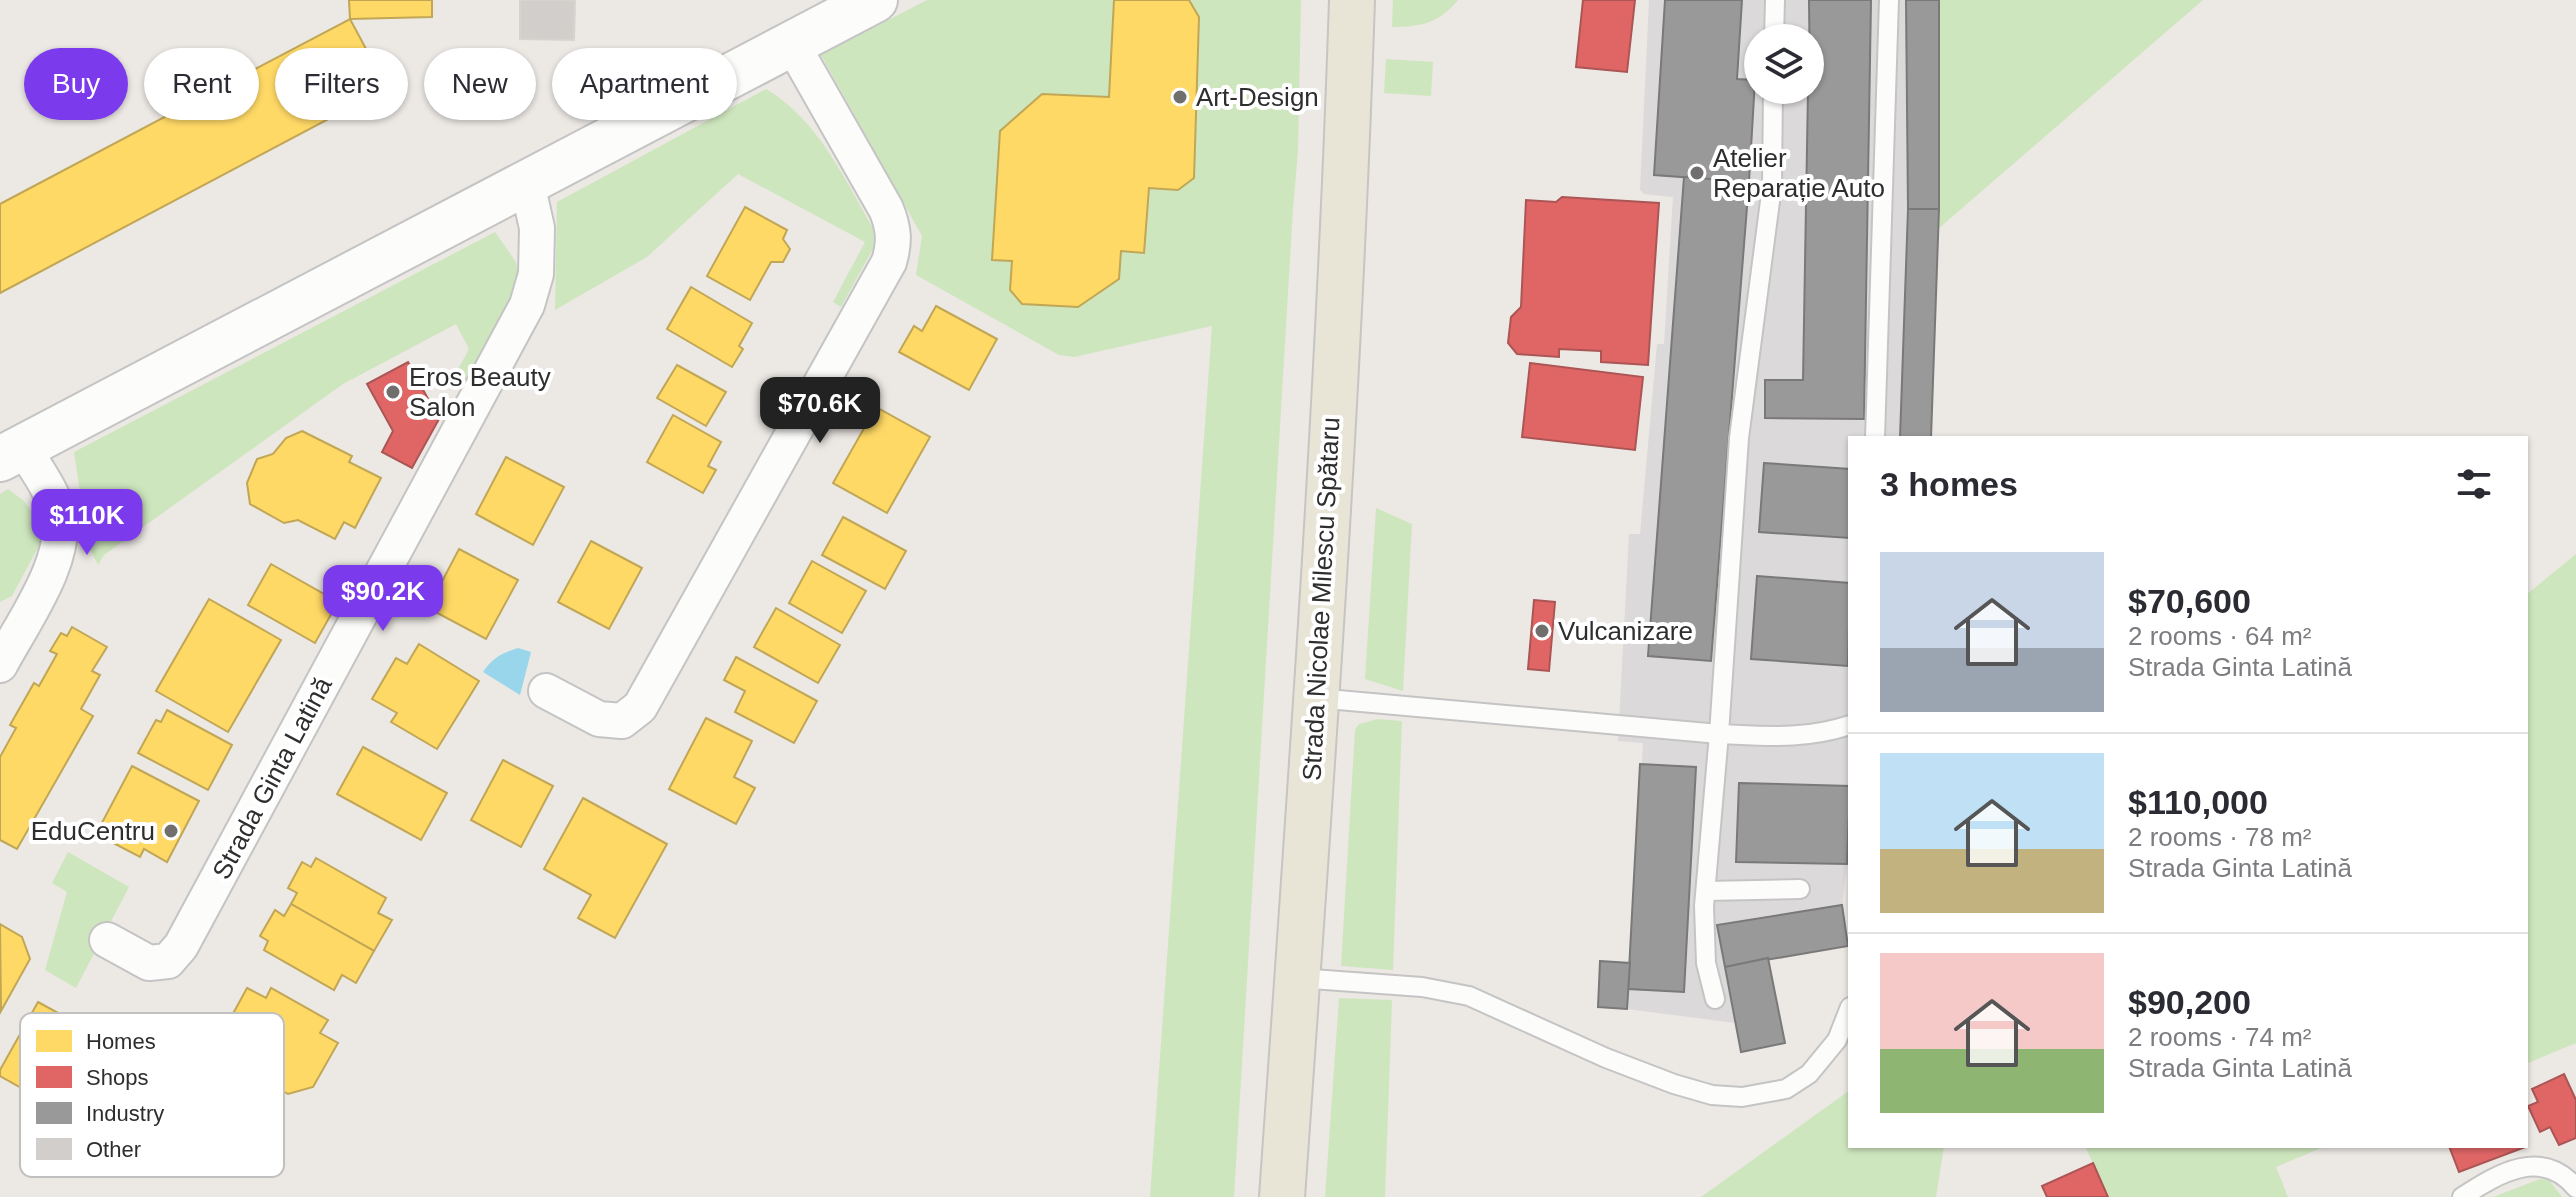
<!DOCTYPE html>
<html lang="en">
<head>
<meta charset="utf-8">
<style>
  :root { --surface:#fff; --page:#f7f7f7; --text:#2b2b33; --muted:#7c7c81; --line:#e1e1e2; --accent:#7c3aed }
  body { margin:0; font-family:Helvetica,sans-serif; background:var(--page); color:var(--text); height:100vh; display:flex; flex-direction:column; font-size:30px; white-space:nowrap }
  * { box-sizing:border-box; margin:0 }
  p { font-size:26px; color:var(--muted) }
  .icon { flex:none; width:44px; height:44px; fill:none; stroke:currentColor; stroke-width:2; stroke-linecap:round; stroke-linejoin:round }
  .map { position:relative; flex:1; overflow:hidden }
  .side { position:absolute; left:1848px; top:436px; width:680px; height:712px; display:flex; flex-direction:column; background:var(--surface); border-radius:0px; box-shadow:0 2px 6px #0004 }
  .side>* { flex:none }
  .hud { position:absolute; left:24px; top:48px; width:760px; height:72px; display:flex; gap:16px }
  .buttons { position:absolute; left:1744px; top:24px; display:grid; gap:16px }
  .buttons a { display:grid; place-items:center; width:80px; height:80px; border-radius:50%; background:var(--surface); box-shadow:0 2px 6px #0004; font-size:40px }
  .price { position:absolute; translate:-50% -68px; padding:0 18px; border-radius:16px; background:var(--accent); color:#fff; font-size:26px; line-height:52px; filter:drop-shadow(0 2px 4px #0008) }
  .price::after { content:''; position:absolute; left:50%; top:48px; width:24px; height:18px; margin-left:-12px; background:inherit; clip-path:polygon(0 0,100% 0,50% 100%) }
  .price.current { background:#222; color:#fff }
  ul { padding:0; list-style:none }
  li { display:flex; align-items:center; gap:24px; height:200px; padding:0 32px }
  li+li { border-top:2px solid var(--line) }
  li span { display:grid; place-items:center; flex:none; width:224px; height:160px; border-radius:0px; color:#555 }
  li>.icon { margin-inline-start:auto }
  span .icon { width:96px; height:96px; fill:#fffc; stroke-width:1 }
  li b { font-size:34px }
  h2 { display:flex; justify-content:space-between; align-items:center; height:96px; padding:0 32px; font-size:34px }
  .pill { padding:0 28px; border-radius:36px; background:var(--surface); box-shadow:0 2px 6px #0004; font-size:28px; line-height:72px }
  .pill.current { background:var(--accent); color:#fff }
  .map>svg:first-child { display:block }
  .industrial { fill:#dcd9db; fill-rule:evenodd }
  .green { fill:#cee6be }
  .water { fill:#99d6ec }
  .homes { fill:#ffd966; stroke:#c0a655; stroke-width:2 }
  .shops { fill:#e06666; stroke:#ab5555; stroke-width:2 }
  .industry { fill:#999; stroke:#797979; stroke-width:2 }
  .building { fill:#d1cecb; stroke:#d7d4d0; stroke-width:2 }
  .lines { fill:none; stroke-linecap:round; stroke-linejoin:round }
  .lane-casing { stroke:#c5c4c5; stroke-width:22 }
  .street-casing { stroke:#c5c4c5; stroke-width:38 }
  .secondary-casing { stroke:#c5c4c5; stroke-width:48 }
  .primary-casing { stroke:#c6c5c4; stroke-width:48 }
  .lane { stroke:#fcfcfb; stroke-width:18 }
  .street { stroke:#fcfcfb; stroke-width:34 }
  .secondary { stroke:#fcfcfb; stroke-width:44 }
  .primary { stroke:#e8e4d6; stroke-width:44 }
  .poi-dot { fill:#706f6e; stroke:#fff; stroke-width:3 }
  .labels { text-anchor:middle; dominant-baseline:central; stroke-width:8; stroke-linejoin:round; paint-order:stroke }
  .poi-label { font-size:26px; fill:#2e2e2e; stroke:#fff; text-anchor:start }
  .street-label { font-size:26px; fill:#2e2e2e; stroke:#fff }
  .key { fill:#fff; stroke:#c0c0c0; stroke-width:2 }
  .key-label { font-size:22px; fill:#2e2e2e }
</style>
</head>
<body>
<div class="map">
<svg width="2576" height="1197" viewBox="0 0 2576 1197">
  <rect width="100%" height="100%" fill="#ece8e4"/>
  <path class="industrial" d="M1649 0H1939V209L1931 438H1850V765L1847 864 1842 905 1848 946 1725 967 1735 1023 1627 1009 1643 743 1618 741 1629 534H1640L1657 344H1664L1673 197 1644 194 1640 190ZM1758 38H1810V90H1758Z"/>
  <g class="green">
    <polygon points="927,0 1301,0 1298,151 1293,209 1234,1197 1150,1197 1212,326 1074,357 1059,355 916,275 922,236 821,55"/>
    <path d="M1393 0H1458C1439 23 1421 27 1392 27Z"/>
    <polygon points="1939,0 2203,0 1938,229"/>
    <polygon points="1386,59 1433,62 1431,96 1384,93"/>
    <path d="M766 89C820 121 845 181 876 233L874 247 841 307 833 302 865 242 738 174 647 257 555 310 557 202Z"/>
    <polygon points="495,232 516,262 519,280 467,380 457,371 469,349 456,324 343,384 104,555 98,565 88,545 74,452"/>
    <polygon points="8,489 24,501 39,522 42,540 12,596 0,602 0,494"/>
    <polygon points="1376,508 1412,524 1403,691 1365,679"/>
    <polygon points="2576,554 2576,1043 2526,1064 2526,595"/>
    <polygon points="1378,719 1402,721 1393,970 1341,966 1355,730 1359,724"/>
    <polygon points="68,852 129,887 76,988 45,970 67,892 52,883"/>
    <polygon points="1339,998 1392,1000 1385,1197 1325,1197"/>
    <polygon points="1850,1090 1850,1146 1944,1146 1936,1197 1701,1197"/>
    <polygon points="2085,1146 2326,1146 2276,1167 2288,1197 2108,1197"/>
    <polygon points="2540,1179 2549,1180 2562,1197 2493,1197"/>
  </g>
  <path class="water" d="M518 648 531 652 520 695 483 672C492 658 502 653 518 648Z"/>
  <g class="homes">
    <polygon points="349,0 432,0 432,17 350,19"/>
    <polygon points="1114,0 1189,0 1199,17 1194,178 1178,190 1149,188 1144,253 1121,251 1119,279 1078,307 1022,304 1010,290 1012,261 992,260 1000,131 1042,94 1109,97"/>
    <polygon points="350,19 387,88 0,293 0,204"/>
    <polygon points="745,207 787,230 783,239 790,249 783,262 771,262 750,300 707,276"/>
    <polygon points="691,287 752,323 739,346 743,349 732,367 667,329"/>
    <polygon points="936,306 997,339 969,390 899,352 914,326 922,331"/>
    <polygon points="677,365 726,392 706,426 657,398"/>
    <polygon points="876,407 930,437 887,513 833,483"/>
    <polygon points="673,415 721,442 708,466 716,470 703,493 647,462"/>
    <polygon points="302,431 352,456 349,462 381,478 355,528 344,522 335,539 298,520 284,523 250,504 247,483 257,459 273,454 286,438"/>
    <polygon points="506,457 564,487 533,545 476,514"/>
    <polygon points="843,517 906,551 885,589 822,555"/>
    <polygon points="591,541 642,568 609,629 558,602"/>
    <polygon points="459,549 518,580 486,639 428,608"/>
    <polygon points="812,561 866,591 842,633 789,603"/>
    <polygon points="271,564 338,602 315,643 248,605"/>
    <polygon points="209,599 281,640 228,732 156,691"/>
    <polygon points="776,608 840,645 818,683 754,647"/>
    <polygon points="72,627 107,647 92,671 100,675 81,709 93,716 17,849 0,840 0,757 16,728 10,725 34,683 39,686 57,654 50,651 61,633 67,636"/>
    <polygon points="419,644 479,681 437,749 391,722 397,713 372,699 396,658 407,664"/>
    <polygon points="736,657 817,701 794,743 735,712 745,691 724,680"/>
    <polygon points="167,710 232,745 208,790 138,753 156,720 161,722"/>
    <polygon points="706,718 752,741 734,777 755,788 736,824 669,789"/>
    <polygon points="363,747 447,793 421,840 337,794"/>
    <polygon points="503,760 553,786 521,847 471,820"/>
    <polygon points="132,766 199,801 167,862 144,849 140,857 96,834"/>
    <polygon points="583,798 667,844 615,938 578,918 591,895 544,869"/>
    <polygon points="316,858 386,898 378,913 392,920 374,951 291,904 297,893 288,888 302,862 311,867"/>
    <polygon points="291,904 374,951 356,983 342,975 334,990 264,950 268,941 260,936 275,910 284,916"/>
    <polygon points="0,924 22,937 30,959 1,1011"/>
    <polygon points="247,988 266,998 271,988 328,1020 320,1033 338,1043 313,1087 288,1094 228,1060 234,1050 218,1041"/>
    <polygon points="38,1002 91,1031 50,1104 0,1076 0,1070"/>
  </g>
  <g class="shops">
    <polygon points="1583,0 1635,0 1627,72 1576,67"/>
    <polygon points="1562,197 1659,203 1648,365 1601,362 1601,351 1559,349 1559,357 1517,354 1508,343 1511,317 1521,307 1526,200 1556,202"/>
    <polygon points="408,362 439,419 412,468 382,452 393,431 367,384"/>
    <polygon points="1530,363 1643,377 1635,450 1522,437"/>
    <polygon points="1534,600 1555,602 1549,671 1528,669"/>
    <polygon points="2564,1074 2576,1100 2576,1138 2559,1145 2550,1127 2540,1132 2528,1106 2538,1102 2532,1089"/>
    <polygon points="2449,1146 2524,1146 2525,1147 2459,1172"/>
    <polygon points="2093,1163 2108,1197 2047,1197 2042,1186"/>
  </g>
  <g class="industry">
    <polygon points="1665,0 1742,0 1737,79 1755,80 1749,182 1654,175"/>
    <polygon points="1809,0 1871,0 1864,419 1765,418 1765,380 1803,380 1808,90 1810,90"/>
    <polygon points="1906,0 1939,0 1939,209 1908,209"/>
    <polygon points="1684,177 1749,182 1711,661 1648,656"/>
    <polygon points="1908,209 1939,209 1931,438 1900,438"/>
    <polygon points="1764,463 1850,469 1850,538 1759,532"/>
    <polygon points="1757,576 1850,583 1848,666 1751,659"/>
    <polygon points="1640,764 1696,767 1684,992 1628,989"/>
    <polygon points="1739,783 1850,786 1847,864 1736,862"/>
    <polygon points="1842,905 1848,946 1725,967 1717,925"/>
    <polygon points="1768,958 1785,1043 1741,1052 1725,967"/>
    <polygon points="1600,961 1630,963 1627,1009 1598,1007"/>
  </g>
  <polygon class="building" points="520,0 575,0 574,40 520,39"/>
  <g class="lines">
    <g class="lane-casing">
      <g id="lane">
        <polyline points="1774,38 1775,0"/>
        <polyline points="1875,438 1889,0"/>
        <path d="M1316 698 1719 734C1767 736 1804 740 1850 725"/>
        <polyline points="1706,891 1800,889"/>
        <polyline points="1298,978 1422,987 1469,996 1606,1058 1674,1084 1712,1095 1742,1097 1786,1089 1809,1074 1837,1040 1850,1007"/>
        <polyline points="1715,999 1706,963 1704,906 1719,734 1739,438 1772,186 1773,90"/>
        <path d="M2462 1197C2499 1173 2542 1147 2576 1188"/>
      </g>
    </g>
    <g class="street-casing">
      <g id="street">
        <path d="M0 665C21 625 71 557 58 512 51 488 35 468 23 447"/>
        <path d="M546 691 599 719 622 721 640 707 889 262C895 242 894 228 886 209L792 44"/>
        <polyline points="107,940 149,963 168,961 181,946 527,305 536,274 537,228 527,183"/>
      </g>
    </g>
    <g class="secondary-casing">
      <polyline id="secondary" points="0,459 875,0"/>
    </g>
    <g class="primary-casing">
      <path id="primary" d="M1282 1197C1310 798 1339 399 1352 0"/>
    </g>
    <use href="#lane" class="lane"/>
    <use href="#street" class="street"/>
    <use href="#secondary" class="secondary"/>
    <use href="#primary" class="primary"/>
  </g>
  <g class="poi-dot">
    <circle cx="1180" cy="97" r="8"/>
    <circle cx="1697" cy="173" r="8"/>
    <circle cx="393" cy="392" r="8"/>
    <circle cx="1542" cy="631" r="8"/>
    <circle cx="171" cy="831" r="8"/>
  </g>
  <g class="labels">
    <g class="poi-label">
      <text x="1196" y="97">Art-Design</text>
      <text x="1713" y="158">Atelier<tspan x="1713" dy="30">Reparație Auto</tspan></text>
      <text x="409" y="377">Eros Beauty<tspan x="409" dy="30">Salon</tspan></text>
      <text x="1558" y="631">Vulcanizare</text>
      <text x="155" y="831" text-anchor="end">EduCentru</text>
    </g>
    <g class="street-label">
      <text transform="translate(1321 599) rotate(-87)">Strada Nicolae Milescu Spătaru</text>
      <text transform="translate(272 778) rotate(-62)">Strada Ginta Latină</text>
    </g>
  </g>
  <rect x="20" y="1013" width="264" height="164" rx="12" class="key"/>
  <rect x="36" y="1030" width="36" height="22" fill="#ffd966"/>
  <rect x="36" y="1066" width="36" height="22" fill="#e06666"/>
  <rect x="36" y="1102" width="36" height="22" fill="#999"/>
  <rect x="36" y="1138" width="36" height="22" fill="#d1cecb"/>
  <g class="key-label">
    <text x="86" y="1049">Homes</text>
    <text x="86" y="1085">Shops</text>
    <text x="86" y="1121">Industry</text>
    <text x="86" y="1157">Other</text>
  </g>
</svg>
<div class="buttons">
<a><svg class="icon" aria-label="layers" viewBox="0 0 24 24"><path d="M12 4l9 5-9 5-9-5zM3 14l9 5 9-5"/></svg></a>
</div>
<b class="price current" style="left:820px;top:445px">$70.6K</b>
<b class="price" style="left:87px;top:557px">$110K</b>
<b class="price" style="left:383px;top:633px">$90.2K</b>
<div class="hud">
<a class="pill current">Buy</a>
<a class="pill">Rent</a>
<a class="pill">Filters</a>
<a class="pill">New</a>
<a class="pill">Apartment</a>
</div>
<section class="side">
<h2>3 homes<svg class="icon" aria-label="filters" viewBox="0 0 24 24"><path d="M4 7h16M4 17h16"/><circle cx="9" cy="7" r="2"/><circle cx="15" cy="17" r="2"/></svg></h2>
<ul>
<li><span style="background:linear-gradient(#c9d6e8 60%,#9aa5b1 0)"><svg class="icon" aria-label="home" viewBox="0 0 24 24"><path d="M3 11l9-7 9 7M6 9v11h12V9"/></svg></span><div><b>$70,600</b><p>2 rooms · 64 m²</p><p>Strada Ginta Latină</p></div></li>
<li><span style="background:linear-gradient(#bfe0f5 60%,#c2b280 0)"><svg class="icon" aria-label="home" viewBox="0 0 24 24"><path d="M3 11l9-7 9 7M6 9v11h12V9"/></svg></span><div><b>$110,000</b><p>2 rooms · 78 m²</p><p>Strada Ginta Latină</p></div></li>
<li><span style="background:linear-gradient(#f6c9c9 60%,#8fb573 0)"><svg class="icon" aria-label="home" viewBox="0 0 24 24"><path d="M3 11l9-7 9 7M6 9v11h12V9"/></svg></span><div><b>$90,200</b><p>2 rooms · 74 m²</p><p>Strada Ginta Latină</p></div></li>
</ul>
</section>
</div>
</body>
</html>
